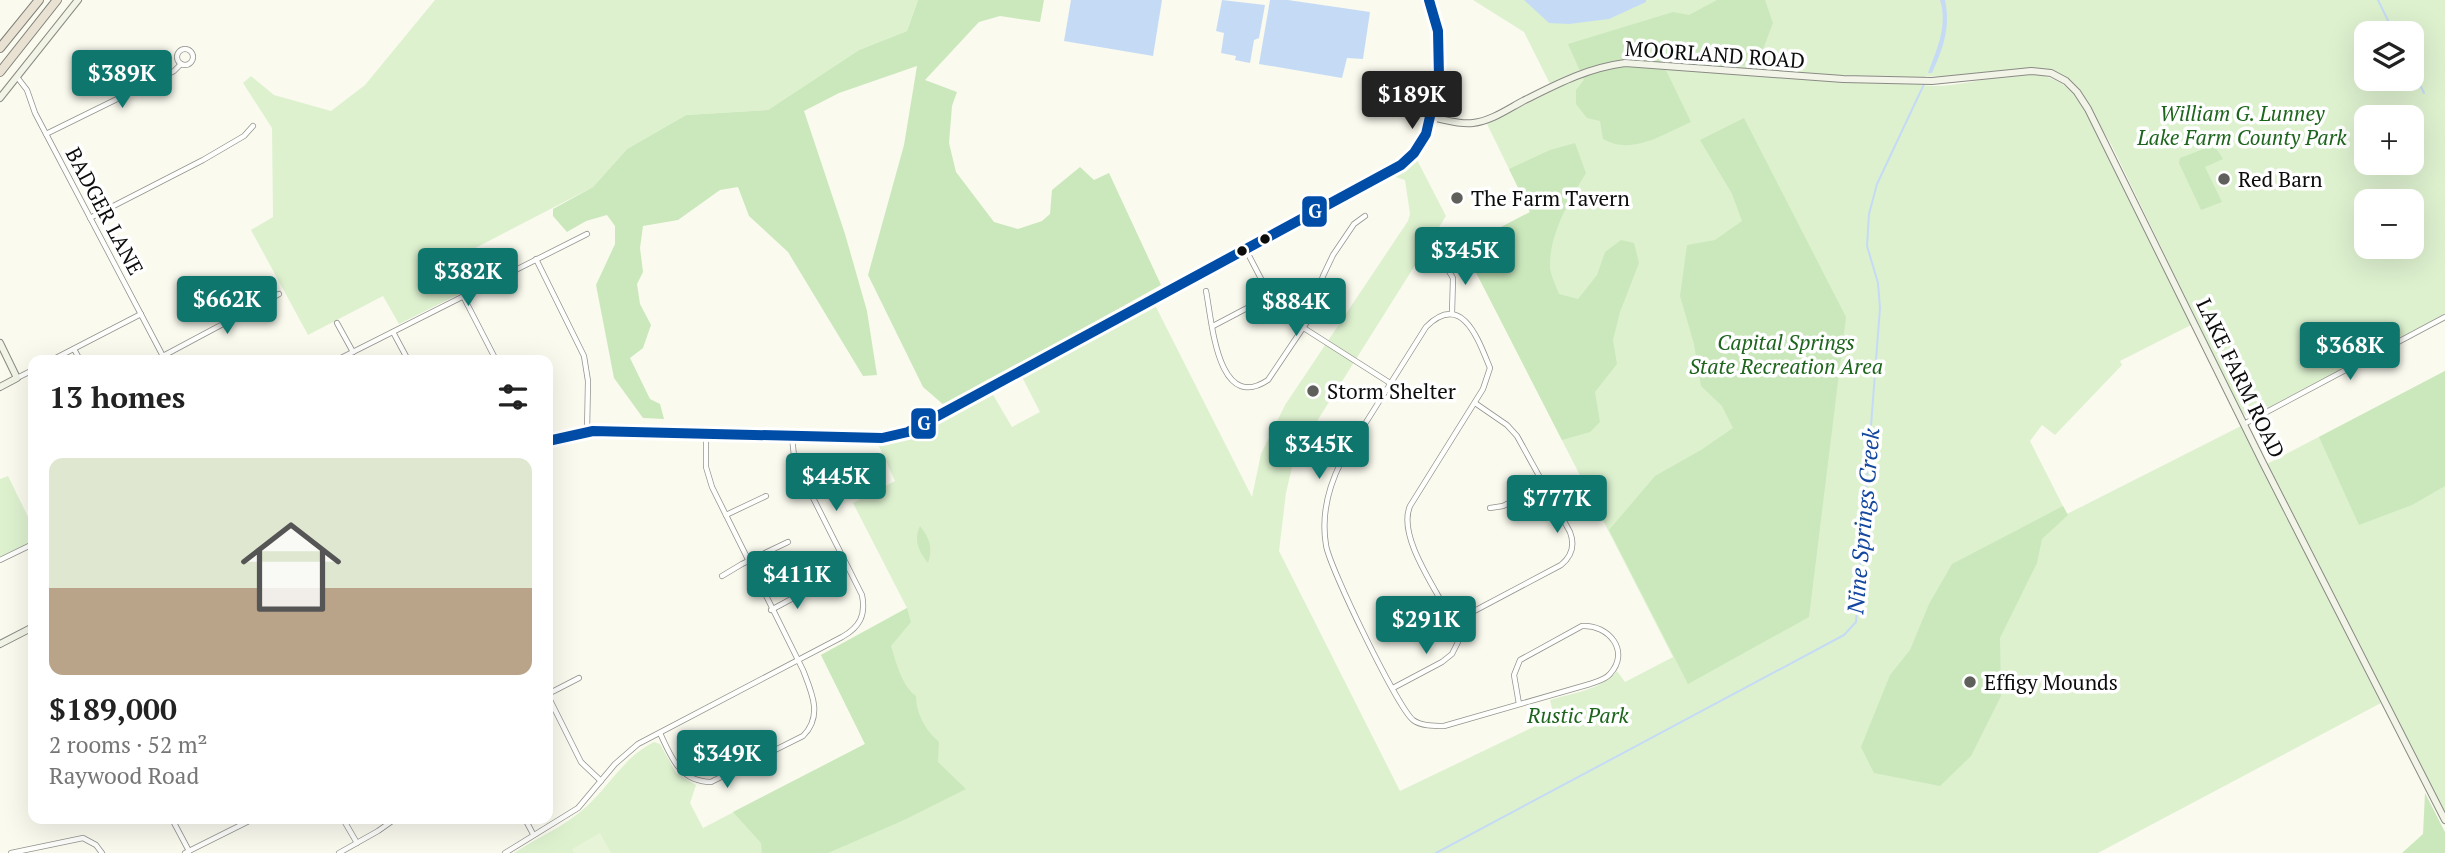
<!DOCTYPE html>
<html lang="en">
<head>
<meta charset="utf-8">
<style>
  :root { --surface:#fff; --page:#f6f6f6; --text:#222; --muted:#767676; --accent:#0f766e }
  body { margin:0; font-family:"PT Serif",serif; background:var(--page); color:var(--text); height:100vh; display:flex; flex-direction:column; font-size:26px; white-space:nowrap }
  * { box-sizing:border-box; margin:0 }
  p { font-size:23px; color:var(--muted) }
  .icon { flex:none; width:38px; height:38px; fill:none; stroke:currentColor; stroke-width:2; stroke-linecap:round; stroke-linejoin:round }
  .map { position:relative; flex:1; overflow:hidden }
  .side { position:absolute; left:28px; top:355px; width:525px; height:469px; display:flex; flex-direction:column; background:var(--surface); border-radius:14px; box-shadow:0 7px 28px #0002 }
  .side>* { flex:none }
  .controls { position:absolute; left:2354px; top:21px; display:grid; gap:14px }
  .controls a { display:grid; place-items:center; width:70px; height:70px; border-radius:14px; background:var(--surface); box-shadow:0 7px 28px #0002; font-size:35px }
  .price { position:absolute; translate:-50% -60px; padding:0 16px; border-radius:7px; background:var(--accent); color:#fff; font-size:23px; line-height:46px; filter:drop-shadow(0 2px 4px #0008) }
  .price::after { content:''; position:absolute; left:50%; top:42px; width:21px; height:16px; margin-left:-10px; background:inherit; clip-path:polygon(0 0,100% 0,50% 100%) }
  .price.current { background:#222; color:#fff }
  ul { padding:0; list-style:none }
  li { display:grid; align-content:center; gap:14px; height:371px; padding:0 21px }
  li span { display:grid; place-items:center; height:217px; border-radius:14px; color:#555 }
  li>.icon { margin-inline-start:auto }
  span .icon { width:126px; height:126px; fill:#fffc; stroke-width:1 }
  li b { font-size:30px }
  h2 { display:flex; justify-content:space-between; align-items:center; height:84px; padding:0 21px; font-size:30px }
  .map>svg:first-child { display:block }
  .green { fill:#ddf1cf; fill-rule:evenodd }
  .forest { fill:#cbe8bc }
  .pitch { fill:#e8f4d8 }
  .water { fill:#c5dbf5 }
  .lines { fill:none; stroke-linecap:round; stroke-linejoin:round }
  .stream { stroke:#c5dbf5; stroke-width:2 }
  .street-casing { stroke:#93938e; stroke-width:6 }
  .secondary-casing { stroke:#8a8a85; stroke-width:8 }
  .highway-casing { stroke:#80807c; stroke-width:10 }
  .street { stroke:#fefefd; stroke-width:4.5 }
  .secondary { stroke:#f3f4e8; stroke-width:6 }
  .highway { stroke:#e9e2d3; stroke-width:8 }
  .bus-1-casing { stroke:#fff; stroke-width:16 }
  .bus-1 { stroke:#004da8; stroke-width:10 }
  .poi-dot { fill:#5f5f5b; stroke:#fff; stroke-width:2.5 }
  .bus-dot { fill:#0c0c0c; stroke:#fff; stroke-width:2.5 }
  .labels { text-anchor:middle; dominant-baseline:central; stroke-width:7; stroke-linejoin:round; paint-order:stroke }
  .street-label { font-size:21px; fill:#0c0c0c; stroke:#fff }
  .park-label { font-size:21px; font-style:italic; fill:#1d641c; stroke:#fff }
  .poi-label { font-size:21px; fill:#0c0c0c; stroke:#fff; text-anchor:start }
  .water-label { font-size:23px; font-style:italic; fill:#14479e; stroke:#fff }
  .line-badge { stroke:#fff; stroke-width:2.5 }
  .badge-label { font-size:19px; text-anchor:middle; font-weight:bold; fill:#fff }
</style>
</head>
<body>
<div class="map">
<svg width="2445" height="853" viewBox="0 0 2445 853">
  <rect width="100%" height="100%" fill="#fafaef"/>
  <g class="green">
    <polygon points="435,0 918,0 907,31 859,50 768,110 686,115 627,149 593,187 456,258 471,288 399,324 383,296 308,335 251,230 273,217 272,128 243,83 251,76 274,95 331,111 365,85"/>
    <path d="M1473 0H2445V314L2253 416H2246L2240 410 2112 146 2077 87 2053 71 2036 68 1950 77 1926 76 1921 85C1980 93 2043 43 2084 107L2191 325 2120 361 2122 365 2055 435 2042 425 2030 441 2067 514 2241 426 2381 703 2098 853H514C538 837 566 826 587 806 611 784 624 757 654 742L660 744 676 773 696 785 690 803 703 828 865 744 821 655 907 608 853 503 895 481 878 444 908 438 992 393 1012 427 1040 412 1022 377 1155 305 1252 497 1261 454 1285 405 1408 221 1410 214 1405 180 1392 176 1416 158 1446 216 1302 445 1292 467 1286 493 1279 551 1400 791 1554 717 1550 700C1572 693 1601 690 1617 671L1625 682 1673 657 1463 247 1530 212 1487 124 1553 90 1524 32ZM2366 33H2412V79H2366ZM2366 117H2412V163H2366ZM2366 201H2412V247H2366Z"/>
    <polygon points="2445,371 2445,814 2267,464"/>
    <polygon points="8,476 33,527 33,544 0,560 0,479"/>
  </g>
  <g class="forest">
    <polygon points="918,0 1044,0 1040,22 1000,16 979,22 925,80 957,92 952,106 949,143 956,172 994,222 1018,229 1042,221 1050,214 1052,190 1080,167 1094,180 1109,173 1161,285 945,406 923,387 868,275 904,145 917,66 839,93 804,111 845,234 867,311 877,375 863,376 788,252 749,216 738,187 720,190 678,220 643,226 640,248 643,272 637,284 640,304 651,325 643,348 630,358 650,399 660,404 664,419 643,418 614,378 596,285 615,244 615,226 607,215 586,221 567,232 553,216 553,209 593,187 627,149 686,115 768,110 859,50 907,31"/>
    <path d="M1717 0H1765L1773 23 1762 52 1749 65 1724 68 1662 62 1691 122C1663 134 1632 156 1603 139L1600 121 1587 118 1576 104V90L1584 80 1568 44 1673 12 1689 15Z"/>
    <polygon points="1744,118 1846,317 1809,617 1688,684 1609,530 1655,476 1701,450 1733,428 1722,406 1701,386 1694,344 1680,296 1687,245 1715,240 1742,221 1732,194 1700,140"/>
    <path d="M1575 143 1586 173C1569 201 1549 234 1550 268 1551 276 1556 286 1559 294L1578 299 1597 275 1605 252 1621 240 1634 243 1639 263 1620 312 1613 340 1617 364 1595 392 1600 422 1590 432 1562 440 1463 247 1530 212 1509 169 1550 150Z"/>
    <polygon points="2214,145 2223,159 2205,167 2222,202 2201,210 2179,163 2180,158"/>
    <polygon points="2445,371 2445,486 2412,505 2359,525 2319,437"/>
    <polygon points="2063,506 2068,515 2042,539 2037,563 2000,638 2001,696 1971,756 1940,786 1874,773 1861,747 1890,675 1910,650 1929,604 1952,564"/>
    <path d="M920 526C930 538 933 549 928 563 919 552 913 540 920 526Z"/>
    <path d="M907 608 911 622 891 646C896 662 902 686 916 696 916 713 925 730 939 742L938 762 966 789 904 820 828 853H762L761 843 733 812 865 744 821 655Z"/>
    <polygon points="2425,793 2445,832 2445,853 2402,853 2423,834"/>
  </g>
  <polygon class="pitch" points="600,833 611,853 574,853 572,849"/>
  <g class="water">
    <polygon points="1071,0 1162,0 1153,56 1064,41"/>
    <polygon points="1222,0 1265,5 1259,38 1254,40 1250,63 1235,60 1236,56 1221,53 1224,33 1216,31"/>
    <polygon points="1270,0 1288,0 1370,12 1363,59 1347,58 1342,78 1259,64"/>
    <polygon points="1524,0 1646,0 1646,2 1609,19 1569,24 1549,23"/>
    <path d="M1940 0H1945C1951 27 1943 49 1932 73H1928C1937 49 1948 25 1940 0Z"/>
  </g>
  <g class="lines">
    <g class="stream">
      <polyline points="2378,0 2394,33"/>
      <polyline points="2412,69 2424,93"/>
      <polyline points="1436,853 1844,635 1856,622 1880,308 1878,283 1867,246 1869,214 1877,184 1925,82"/>
    </g>
    <g class="street-casing">
      <g id="street">
        <circle cx="185" cy="57" r="8"/>
        <polyline points="17,77 27,90 35,113 165,360"/>
        <polyline points="46,134 174,71 181,64"/>
        <polyline points="90,218 203,160 244,136 253,126"/>
        <polyline points="1246,250 1270,296 1288,318 1390,383"/>
        <polyline points="536,259 584,356 588,381 587,432"/>
        <polyline points="1447,268 1453,278 1452,314"/>
        <path d="M1206 291C1212 320 1217 414 1268 380L1309 319 1323 276 1333 255 1354 224 1365 216"/>
        <polyline points="463,296 496,360"/>
        <polyline points="337,323 353,352"/>
        <polyline points="1213,326 1270,296"/>
        <polyline points="393,332 408,360"/>
        <polyline points="74,349 80,360"/>
        <polyline points="163,356 279,294"/>
        <polyline points="52,360 141,314"/>
        <polyline points="337,360 587,234"/>
        <polyline points="17,378 33,370"/>
        <polyline points="2244,424 2445,317"/>
        <polyline points="1490,508 1503,506 1545,485"/>
        <polyline points="726,515 766,496"/>
        <polyline points="0,560 33,544"/>
        <polyline points="722,576 742,564 788,542"/>
        <polyline points="771,610 810,589"/>
        <path d="M1457 625 1461 618 1561 565C1572 556 1575 545 1570 532L1517 436 1507 425 1475 403"/>
        <path d="M1393 688 1442 662 1452 654 1458 642 1457 625 1450 617C1436 589 1397 536 1410 506L1483 389 1490 368C1478 339 1462 291 1426 327L1341 462C1328 488 1321 515 1326 545 1329 567 1398 708 1413 720 1421 726 1434 726 1444 726L1590 684C1597 681 1605 680 1610 674 1631 651 1608 624 1582 626L1520 660 1514 675 1519 704"/>
        <polyline points="548,694 579,678"/>
        <polyline points="548,696 581,762 601,781"/>
        <path d="M660 733C671 757 680 782 711 782L803 736C823 716 812 693 803 670L712 487 706 467V434"/>
        <polyline points="172,819 189,851"/>
        <polyline points="343,819 357,843"/>
        <polyline points="525,819 533,834"/>
        <polyline points="11,853 83,838 96,845 102,853"/>
        <polyline points="185,853 253,819"/>
        <polyline points="339,853 378,831 395,819"/>
        <path d="M505 853 578 808 615 764 638 744 842 637C860 627 866 615 862 595L800 472 794 456 792 437"/>
      </g>
    </g>
    <g class="secondary-casing">
      <g id="secondary">
        <polyline points="0,98 78,0"/>
        <path d="M1430 117C1444 119 1459 125 1473 123 1491 121 1508 109 1523 101 1557 84 1587 68 1625 63L1843 79 1932 81 2031 71 2051 73 2066 81 2077 92 2088 109 2263 463 2445 820"/>
        <polyline points="0,343 17,378 0,387"/>
        <polyline points="548,441 579,433 593,431 882,438 908,432 935,418 1401,165 1414,153 1426,134 1439,77 1438,31 1429,0"/>
        <polyline points="0,644 33,627"/>
      </g>
    </g>
    <g class="highway-casing">
      <g id="highway">
        <polyline points="0,48 39,0"/>
        <polyline points="0,72 57,0"/>
      </g>
    </g>
    <use href="#street" class="street"/>
    <use href="#secondary" class="secondary"/>
    <use href="#highway" class="highway"/>
    <g class="bus-1-casing">
      <polyline id="bus-1" points="548,441 593,431 882,438 908,432 1401,165 1414,153 1426,134 1439,77 1438,31 1429,0"/>
    </g>
    <use href="#bus-1" class="bus-1"/>
  </g>
  <g class="poi-dot">
    <circle cx="2224" cy="179" r="7"/>
    <circle cx="1457" cy="198" r="7"/>
    <circle cx="1313" cy="391" r="7"/>
    <circle cx="1970" cy="682" r="7"/>
  </g>
  <g class="bus-dot">
    <circle cx="1265" cy="239" r="6"/>
    <circle cx="1242" cy="251" r="6"/>
  </g>
  <g class="labels">
    <g class="street-label">
      <text transform="translate(1715 54) rotate(4)">MOORLAND ROAD</text>
      <text transform="translate(105 211) rotate(62)">BADGER LANE</text>
      <text transform="translate(2241 378) rotate(64)">LAKE FARM ROAD</text>
    </g>
    <g class="park-label">
      <text x="2242" y="113">William G. Lunney<tspan x="2242" dy="24">Lake Farm County Park</tspan></text>
      <text x="1786" y="342">Capital Springs<tspan x="1786" dy="24">State Recreation Area</tspan></text>
      <text x="1578" y="715">Rustic Park</text>
    </g>
    <g class="poi-label">
      <text x="2238" y="179">Red Barn</text>
      <text x="1471" y="198">The Farm Tavern</text>
      <text x="1327" y="391">Storm Shelter</text>
      <text x="1984" y="682">Effigy Mounds</text>
    </g>
    <g class="water-label">
      <text transform="translate(1863 521) rotate(-85)">Nine Springs Creek</text>
    </g>
  </g>
  <g class="line-badge">
    <rect x="1301" y="195" width="27" height="33" rx="7" fill="#004da8"/>
    <rect x="910" y="407" width="27" height="33" rx="7" fill="#004da8"/>
  </g>
  <g class="badge-label">
    <text x="1315" y="218">G</text>
    <text x="924" y="430">G</text>
  </g>
</svg>
<div class="controls">
<a><svg class="icon" aria-label="layers" viewBox="0 0 24 24"><path d="M12 4l9 5-9 5-9-5zM3 14l9 5 9-5"/></svg></a>
<a>+</a>
<a>−</a>
</div>
<b class="price" style="left:122px;top:110px">$389K</b>
<b class="price current" style="left:1412px;top:131px">$189K</b>
<b class="price" style="left:1465px;top:287px">$345K</b>
<b class="price" style="left:468px;top:308px">$382K</b>
<b class="price" style="left:227px;top:336px">$662K</b>
<b class="price" style="left:1296px;top:338px">$884K</b>
<b class="price" style="left:2350px;top:382px">$368K</b>
<b class="price" style="left:1319px;top:481px">$345K</b>
<b class="price" style="left:836px;top:513px">$445K</b>
<b class="price" style="left:1557px;top:535px">$777K</b>
<b class="price" style="left:797px;top:611px">$411K</b>
<b class="price" style="left:1426px;top:656px">$291K</b>
<b class="price" style="left:727px;top:790px">$349K</b>
<section class="side">
<h2>13 homes<svg class="icon" aria-label="filters" viewBox="0 0 24 24"><path d="M4 7h16M4 17h16"/><circle cx="9" cy="7" r="2"/><circle cx="15" cy="17" r="2"/></svg></h2>
<ul>
<li><span style="background:linear-gradient(#dfe7d0 60%,#b9a48a 0)"><svg class="icon" aria-label="home" viewBox="0 0 24 24"><path d="M3 11l9-7 9 7M6 9v11h12V9"/></svg></span><div><b>$189,000</b><p>2 rooms · 52 m²</p><p>Raywood Road</p></div></li>
</ul>
</section>
</div>
</body>
</html>
